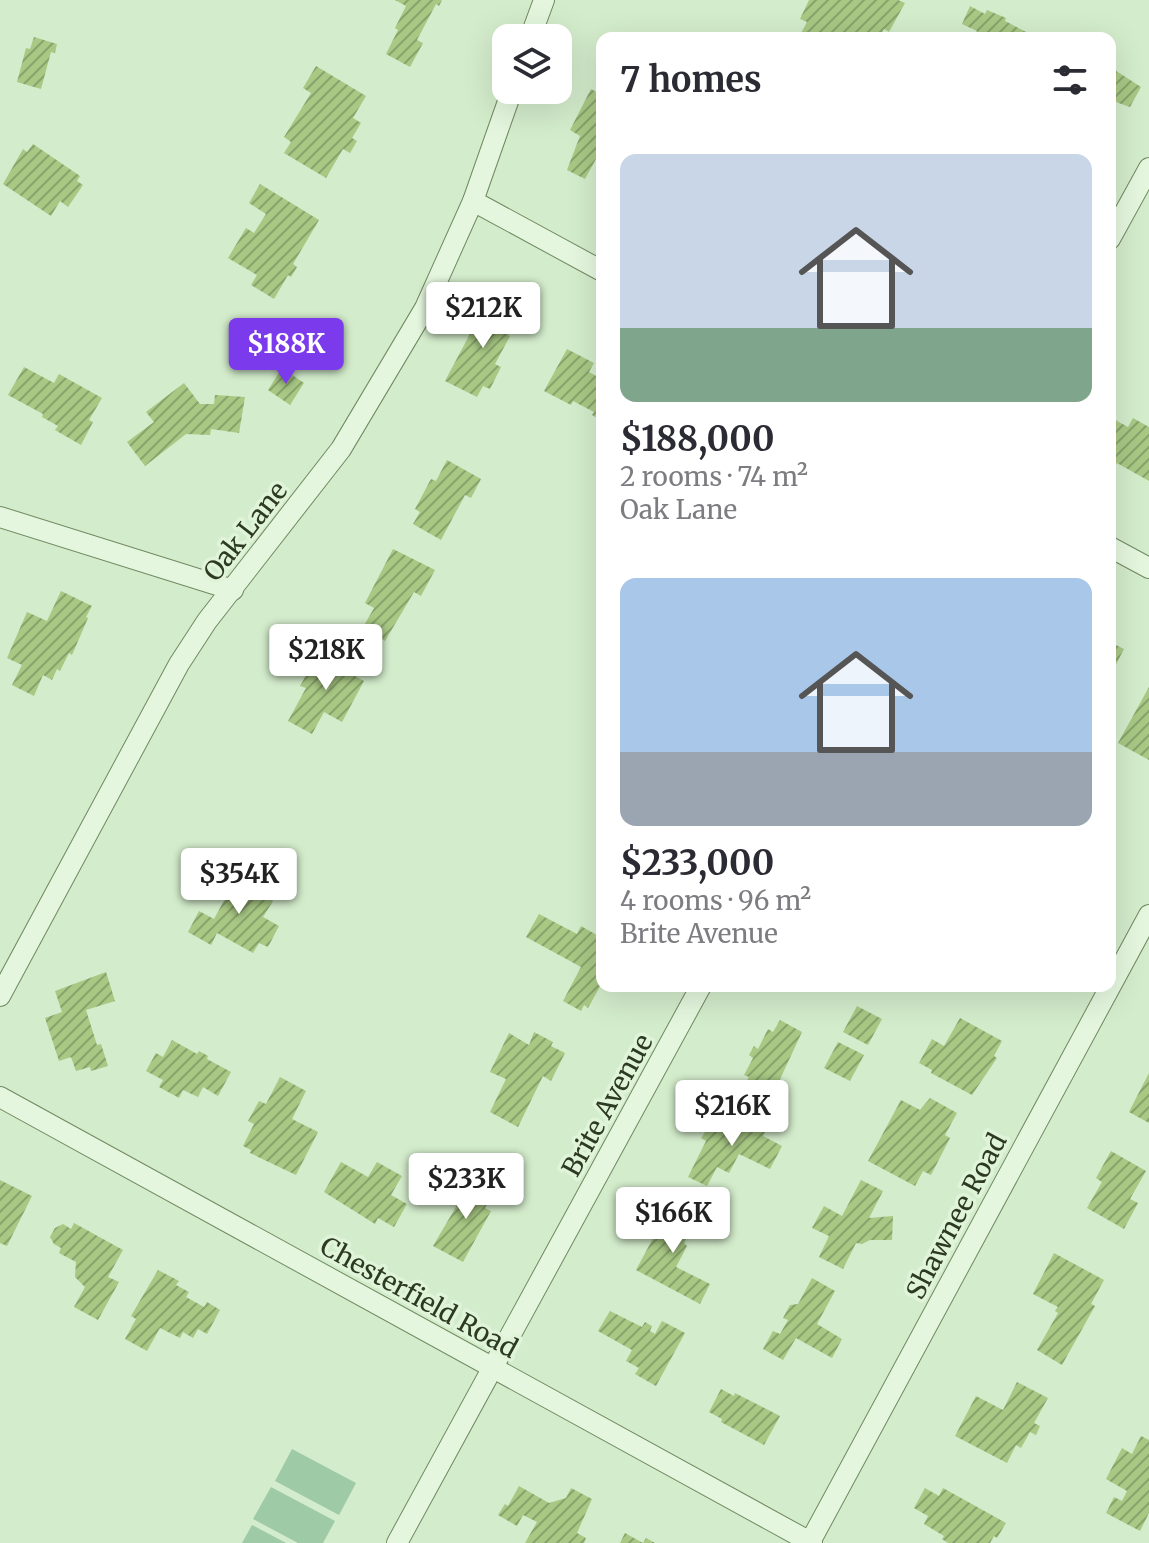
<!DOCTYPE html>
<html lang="en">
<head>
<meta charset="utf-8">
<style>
  :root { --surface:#fff; --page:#f2f2f3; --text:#2b2b33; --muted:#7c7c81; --accent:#7c3aed }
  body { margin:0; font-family:Merriweather,serif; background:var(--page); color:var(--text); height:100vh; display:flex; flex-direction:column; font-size:30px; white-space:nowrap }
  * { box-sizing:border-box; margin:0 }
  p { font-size:26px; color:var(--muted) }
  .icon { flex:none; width:44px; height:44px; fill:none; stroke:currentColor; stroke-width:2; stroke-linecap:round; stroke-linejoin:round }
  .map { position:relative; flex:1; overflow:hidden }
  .side { position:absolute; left:596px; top:32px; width:520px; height:960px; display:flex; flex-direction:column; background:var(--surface); border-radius:16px; box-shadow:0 8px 32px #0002 }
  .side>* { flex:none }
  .tools { position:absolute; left:492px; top:24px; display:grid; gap:16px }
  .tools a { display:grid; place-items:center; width:80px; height:80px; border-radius:16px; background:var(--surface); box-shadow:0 8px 32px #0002; font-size:40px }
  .price { position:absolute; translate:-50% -68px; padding:0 18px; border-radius:8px; background:#fff; color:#222; font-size:26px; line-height:52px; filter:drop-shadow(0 2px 4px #0008) }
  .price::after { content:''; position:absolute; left:50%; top:48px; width:24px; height:18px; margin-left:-12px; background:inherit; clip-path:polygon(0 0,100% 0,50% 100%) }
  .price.active { background:var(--accent); color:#fff }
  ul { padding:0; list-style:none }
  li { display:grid; align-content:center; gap:16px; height:424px; padding:0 24px }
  li span { display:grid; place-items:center; height:248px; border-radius:16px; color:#555 }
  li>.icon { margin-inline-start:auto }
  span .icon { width:144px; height:144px; fill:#fffc; stroke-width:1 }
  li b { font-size:34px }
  h2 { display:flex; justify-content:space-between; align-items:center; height:96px; padding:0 24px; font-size:34px }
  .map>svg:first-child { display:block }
  .pitch { fill:#9fcaa6 }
  .building { fill:url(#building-hatch) }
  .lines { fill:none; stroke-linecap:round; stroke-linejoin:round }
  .street-casing { stroke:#718860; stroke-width:22 }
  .street { stroke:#e4f7de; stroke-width:20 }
  .labels { text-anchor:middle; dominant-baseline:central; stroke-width:7; stroke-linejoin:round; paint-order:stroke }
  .street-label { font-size:26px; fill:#2d3a22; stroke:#e0f4da }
</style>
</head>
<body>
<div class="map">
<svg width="1149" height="1543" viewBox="0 0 1149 1543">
  <defs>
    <pattern id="building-hatch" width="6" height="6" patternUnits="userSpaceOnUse" patternTransform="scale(2)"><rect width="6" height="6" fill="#a8c884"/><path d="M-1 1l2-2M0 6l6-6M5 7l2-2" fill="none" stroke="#89a36c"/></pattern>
  </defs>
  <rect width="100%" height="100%" fill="#d3eccb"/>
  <g class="pitch">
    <polygon points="292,1449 356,1483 339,1515 275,1481"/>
    <polygon points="271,1487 335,1521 323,1543 298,1543 253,1519"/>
    <polygon points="252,1525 286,1543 242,1543"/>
  </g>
  <g class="building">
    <polygon points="395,0 442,0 439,6 436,4 417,40 423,43 410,67 386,54 398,30 395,28 406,6"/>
    <polygon points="809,0 898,0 905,3 889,32 884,29 879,38 801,38 800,35 807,22 800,19"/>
    <polygon points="970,6 985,14 987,10 1006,18 1005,21 1028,33 1026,38 973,38 977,31 962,24"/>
    <polygon points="34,37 57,44 55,53 51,52 41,89 17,82 26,48 30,49"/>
    <polygon points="316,66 366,96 353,118 361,123 352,138 357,141 350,153 343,149 326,178 284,153 291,142 284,137 311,93 303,88"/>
    <polygon points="1110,67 1141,87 1130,107 1110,100"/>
    <polygon points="591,89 602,95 602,148 585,179 567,170 580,136 570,130"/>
    <polygon points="33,144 80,176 77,181 83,185 68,207 60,201 51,216 3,184 23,149 27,152"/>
    <polygon points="260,184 319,220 293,264 297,267 291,277 288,275 274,299 251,285 257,275 228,258 246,228 254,233 266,214 249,203"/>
    <polygon points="493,298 519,311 507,334 510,336 495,364 501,367 490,389 483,386 477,397 445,381 472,330 477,333 480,326 478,325"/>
    <polygon points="567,349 594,363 589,372 602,379 602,421 592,415 594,412 573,401 571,405 544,391"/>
    <polygon points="24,367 54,383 59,374 102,398 89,420 93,422 81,445 55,430 58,426 42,417 43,414 8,395"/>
    <polygon points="282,368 304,383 290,405 268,390"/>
    <polygon points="184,383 200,404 214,404 215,395 245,397 239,433 211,429 210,435 186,434 145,466 127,442 154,422 146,412"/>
    <polygon points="1110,417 1128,427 1133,418 1149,427 1149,481 1117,463 1114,469 1110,466"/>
    <polygon points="447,460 481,479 471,498 465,495 441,540 413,524 420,512 415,509 431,479 436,481"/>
    <polygon points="393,549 435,570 421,596 414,592 385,641 362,629 374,608 365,603"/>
    <polygon points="61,591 92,606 86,617 88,618 72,655 69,653 60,671 57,669 52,680 43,675 34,696 12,685 22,665 7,658 27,612 47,621"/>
    <polygon points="1110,642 1124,649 1110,676"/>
    <polygon points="326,648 351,661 346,671 364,681 342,722 324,712 312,734 288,721 306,688 300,686 313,663 318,665"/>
    <polygon points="1149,687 1149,760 1118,743"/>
    <polygon points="231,871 273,894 270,899 273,901 263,917 279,926 268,947 259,943 253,953 217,933 211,945 188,932 199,911 214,919 227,895 220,891"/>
    <polygon points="539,914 577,934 581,926 602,938 602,983 588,1008 584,1005 581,1011 563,1001 581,967 526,937"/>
    <polygon points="106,972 115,1001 86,1010 97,1045 101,1044 108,1066 91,1071 90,1067 76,1071 71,1057 59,1061 45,1018 62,1012 55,991"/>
    <polygon points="857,1006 882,1019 868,1045 843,1032"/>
    <polygon points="960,1018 1002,1041 994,1056 997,1058 972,1095 931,1073 932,1070 919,1063 932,1039 944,1046"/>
    <polygon points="780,1020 802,1032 775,1090 773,1089 766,1102 742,1090 749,1077 744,1075 753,1058 749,1055 754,1046 758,1049 768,1029 773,1032"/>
    <polygon points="534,1032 553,1042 551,1046 565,1053 551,1081 543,1076 518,1127 490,1112 506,1079 490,1072 509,1033 529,1045"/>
    <polygon points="172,1040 197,1054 199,1051 208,1056 207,1059 231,1072 218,1096 203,1087 198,1097 183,1090 179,1098 159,1087 163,1080 146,1071 156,1053 163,1057"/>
    <polygon points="838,1042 864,1055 850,1081 824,1068"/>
    <polygon points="1149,1073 1149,1123 1129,1112"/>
    <polygon points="280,1077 306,1091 292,1119 318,1132 296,1175 250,1153 251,1150 243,1146 254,1124 248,1121 259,1101 266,1104"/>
    <polygon points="930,1098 957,1113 945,1135 950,1138 931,1175 923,1171 915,1186 868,1161 901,1100 920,1110"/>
    <polygon points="719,1112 750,1128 752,1125 765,1132 763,1136 782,1146 770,1169 739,1154 729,1173 717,1167 707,1186 688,1177 706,1141 701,1138"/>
    <polygon points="1111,1151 1146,1171 1130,1199 1138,1203 1124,1229 1087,1208 1102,1182 1096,1178"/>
    <polygon points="341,1162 368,1177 377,1162 402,1176 391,1195 407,1204 394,1227 378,1218 375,1224 324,1192"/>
    <polygon points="473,1178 495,1190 485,1208 491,1211 463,1262 433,1246"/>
    <polygon points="0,1180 32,1196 7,1246 0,1243"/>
    <polygon points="861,1180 883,1191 869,1218 893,1216 892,1240 870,1240 862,1244 856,1243 843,1269 819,1257 829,1236 812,1228 824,1206 842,1216"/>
    <polygon points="673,1201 699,1215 684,1243 687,1246 676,1267 710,1284 700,1304 636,1270"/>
    <polygon points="74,1223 123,1250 108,1277 119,1282 98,1320 74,1307 85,1287 75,1277 76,1262 59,1253 61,1248 54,1244 50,1237 55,1228 63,1224 71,1229"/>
    <polygon points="1054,1253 1104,1280 1091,1304 1095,1306 1062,1365 1037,1350 1058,1313 1055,1311 1058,1307 1033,1294"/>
    <polygon points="158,1270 179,1281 176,1285 189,1292 186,1297 204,1307 207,1302 220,1310 207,1334 198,1329 193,1338 183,1332 180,1338 160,1328 147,1351 125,1339 136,1319 131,1316"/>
    <polygon points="812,1278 835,1291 817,1324 842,1339 832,1358 796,1338 783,1360 763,1349 773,1331 780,1334 788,1320 783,1318 790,1305 798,1304"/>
    <polygon points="610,1311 642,1327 645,1322 652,1326 650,1331 655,1334 662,1321 685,1333 656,1386 635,1374 639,1368 626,1361 632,1350 598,1331"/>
    <polygon points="1017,1382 1048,1398 1034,1423 1040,1426 1036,1435 1030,1432 1021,1448 1016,1445 1007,1463 955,1436 976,1396 1003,1410"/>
    <polygon points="721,1389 734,1396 735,1393 780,1416 764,1445 721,1422 722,1419 709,1412"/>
    <polygon points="1141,1436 1149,1440 1149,1513 1140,1531 1106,1513 1114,1497 1122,1501 1127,1491 1106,1479 1122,1448 1132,1454"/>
    <polygon points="519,1486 549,1503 566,1498 571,1488 592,1499 577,1533 586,1538 584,1543 525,1543 537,1522 523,1515 517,1526 498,1515 505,1504 508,1506"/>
    <polygon points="925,1488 939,1496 943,1488 1006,1523 997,1538 994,1536 990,1543 948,1543 942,1539 944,1536 924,1524 928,1516 914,1508"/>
    <polygon points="625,1533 643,1543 646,1538 655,1543 620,1543"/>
  </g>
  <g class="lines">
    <g class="street-casing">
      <g id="street">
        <polyline points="530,38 544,0"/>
        <polyline points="473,201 602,271"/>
        <polyline points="1110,239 1149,168"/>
        <polyline points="0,517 233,590"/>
        <polyline points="1110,547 1149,568"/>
        <polyline points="0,996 179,664 207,621 341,449 425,308 473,201 512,90"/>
        <polyline points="0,1097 812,1543"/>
        <polyline points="810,1542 1149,915"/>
        <polyline points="397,1543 701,986"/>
      </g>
    </g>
    <use href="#street" class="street"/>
  </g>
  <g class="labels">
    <g class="street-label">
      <text transform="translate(245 531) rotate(-52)">Oak Lane</text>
      <text transform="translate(607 1105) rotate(-61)">Brite Avenue</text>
      <text transform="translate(956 1216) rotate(-62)">Shawnee Road</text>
      <text transform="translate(419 1297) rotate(29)">Chesterfield Road</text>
    </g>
  </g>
</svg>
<div class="tools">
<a><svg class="icon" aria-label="layers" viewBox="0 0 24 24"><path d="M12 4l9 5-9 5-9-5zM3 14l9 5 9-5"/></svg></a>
</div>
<b class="price" style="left:483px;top:350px">$212K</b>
<b class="price active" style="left:286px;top:386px">$188K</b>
<b class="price" style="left:326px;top:692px">$218K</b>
<b class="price" style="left:239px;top:916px">$354K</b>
<b class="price" style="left:732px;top:1148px">$216K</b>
<b class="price" style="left:466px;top:1221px">$233K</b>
<b class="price" style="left:673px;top:1255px">$166K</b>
<section class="side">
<h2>7 homes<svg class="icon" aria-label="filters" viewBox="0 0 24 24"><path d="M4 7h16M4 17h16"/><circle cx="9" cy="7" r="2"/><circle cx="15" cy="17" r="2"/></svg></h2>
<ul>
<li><span style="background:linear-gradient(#c9d6e8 70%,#7fa58c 0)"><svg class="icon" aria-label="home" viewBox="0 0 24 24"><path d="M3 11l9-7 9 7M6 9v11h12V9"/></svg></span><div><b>$188,000</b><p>2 rooms · 74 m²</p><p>Oak Lane</p></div></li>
<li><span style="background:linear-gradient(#a9c7e8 70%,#9aa5b1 0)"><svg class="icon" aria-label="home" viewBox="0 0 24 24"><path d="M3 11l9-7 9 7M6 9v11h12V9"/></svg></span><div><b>$233,000</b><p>4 rooms · 96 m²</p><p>Brite Avenue</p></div></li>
</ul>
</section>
</div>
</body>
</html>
